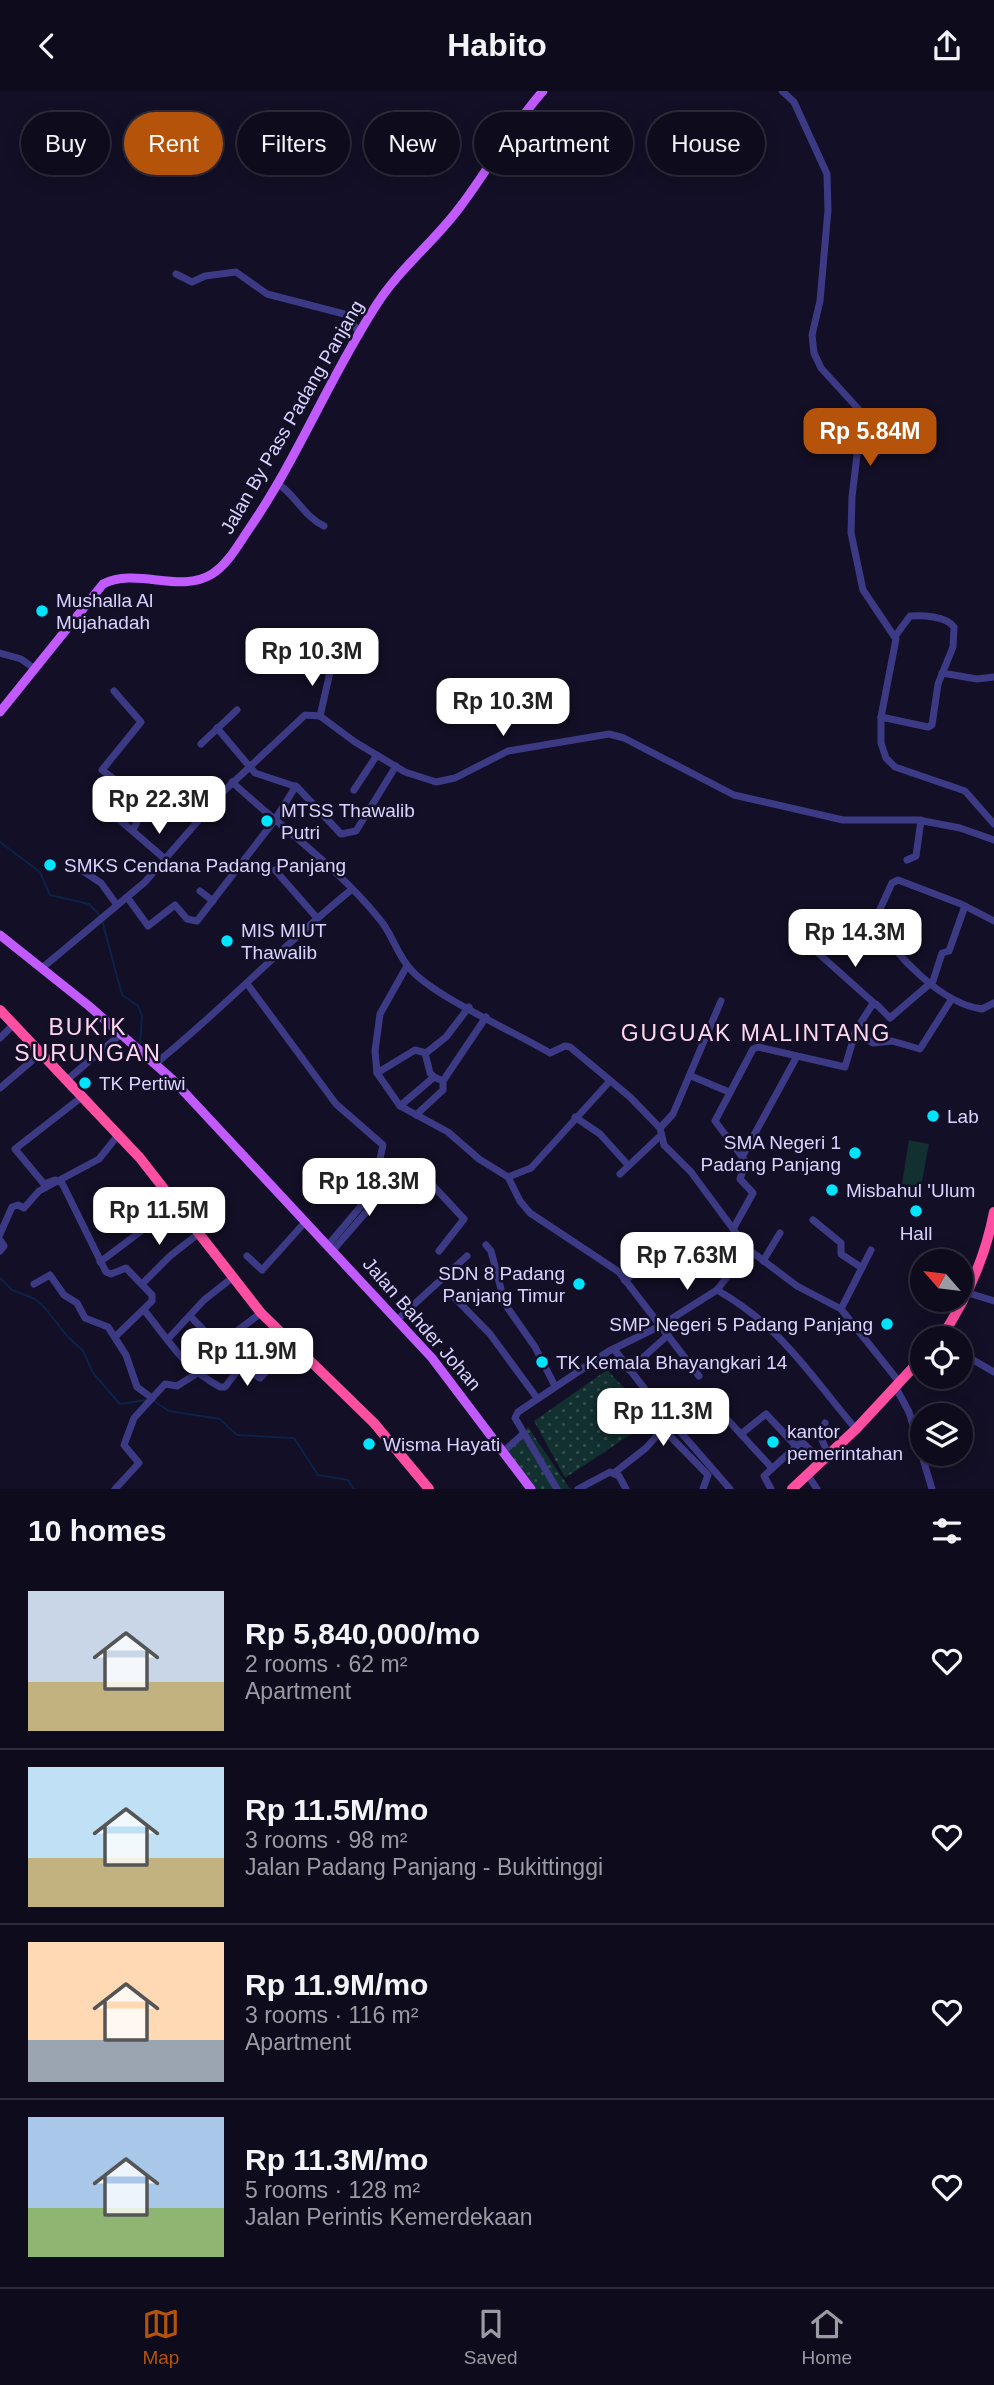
<!DOCTYPE html>
<html lang="en">
<head>
<meta charset="utf-8">
<style>
  :root { --surface:#0e0b1c; --page:#1c1929; --text:#f1f3f6; --muted:#9b9ba3; --line:#2e2b3b; --accent:#b45309 }
  body { margin:0; font-family:Arial,sans-serif; background:var(--page); color:var(--text); height:100vh; display:flex; flex-direction:column; font-size:26px; white-space:nowrap }
  * { box-sizing:border-box; margin:0 }
  p { font-size:23px; color:var(--muted) }
  .icon { flex:none; width:38px; height:38px; fill:none; stroke:currentColor; stroke-width:2; stroke-linecap:round; stroke-linejoin:round }
  .map { position:relative; height:1398px; overflow:hidden }
  .details { display:flex; flex-direction:column; background:var(--surface); flex:1 }
  .details>* { flex:none }
  .banner { position:absolute; left:21px; top:21px; width:952px; height:63px; display:flex; gap:14px }
  .needle { width:46px; rotate:298deg }
  .controls { position:absolute; left:910px; top:1158px; display:grid; gap:14px }
  .controls a { display:grid; place-items:center; width:63px; height:63px; border-radius:50%; background:var(--surface); box-shadow:0 4px 18px #0003,0 0 0 2px var(--line); font-size:35px }
  .price { position:absolute; translate:-50% -60px; padding:0 16px; border-radius:14px; background:#fff; color:#222; font-size:23px; line-height:46px; filter:drop-shadow(0 2px 4px #0008) }
  .price::after { content:''; position:absolute; left:50%; top:42px; width:21px; height:16px; margin-left:-10px; background:inherit; clip-path:polygon(0 0,100% 0,50% 100%) }
  .price.current { background:var(--accent); color:#fff }
  ul { padding:0; list-style:none }
  li { display:flex; align-items:center; gap:21px; height:175px; padding:0 28px }
  li+li { border-top:2px solid var(--line) }
  li span { display:grid; place-items:center; flex:none; width:196px; height:140px; border-radius:0px; color:#555 }
  li>.icon { margin-inline-start:auto }
  span .icon { width:84px; height:84px; fill:#fffc; stroke-width:1 }
  li b { font-size:30px }
  h2 { display:flex; justify-content:space-between; align-items:center; height:84px; padding:0 28px; font-size:30px }
  .chip { padding:0 24px; border-radius:32px; background:var(--surface); box-shadow:0 4px 18px #0003,0 0 0 2px var(--line); font-size:24px; line-height:63px }
  .chip.current { background:var(--accent); color:#fff }
  header { display:flex; justify-content:space-between; align-items:center; height:91px; padding:0 28px; background:var(--surface); font-size:32px; font-weight:700 }
  .tab-bar { display:flex; justify-content:space-around; align-items:center; height:98px; border-top:2px solid var(--line); background:var(--surface); font-size:19px; color:var(--muted) }
  .tab-bar a { display:grid; justify-items:center; gap:4px }
  .tab-bar .current { color:var(--accent) }
  .map>svg:first-child { display:block }
  .park { fill:url(#park-dots) }
  .pitch { fill:#12302f }
  .lines { fill:none; stroke-linecap:round; stroke-linejoin:round }
  .stream { stroke:#0c2248; stroke-width:2 }
  .minor { stroke:#3d3a85; stroke-width:7 }
  .major { stroke:#c25bff; stroke-width:9 }
  .highway { stroke:#ff4fa3; stroke-width:10 }
  .poi-dot { fill:#00e5ff; stroke:#130f26; stroke-width:2.5 }
  .labels { text-anchor:middle; dominant-baseline:central; stroke-width:5; stroke-linejoin:round; paint-order:stroke }
  .street-label { font-size:19px; fill:#d9d4ff; stroke:#130f26 }
  .poi-label { font-size:19px; fill:#d9d4ff; stroke:#130f26; text-anchor:start }
  .quarter-label { font-size:23px; letter-spacing:2px; fill:#ffd6f0; stroke:#130f26 }
</style>
</head>
<body>
<header><svg class="icon" aria-label="back" viewBox="0 0 24 24"><path d="M15 5l-7 7 7 7"/></svg>Habito<svg class="icon" aria-label="share" viewBox="0 0 24 24"><path d="M12 15V3M7 8l5-5 5 5M5 13v7h14v-7"/></svg></header>
<div class="map">
<svg width="994" height="1398" viewBox="0 0 994 1398">
  <defs>
    <pattern id="park-dots" width="8" height="8" patternUnits="userSpaceOnUse" patternTransform="scale(1.75)"><rect width="8" height="8" fill="#12302f"/><path d="M2 2h.1M6 6h.1" fill="none" stroke="#344d4e" stroke-width="1.8" stroke-linecap="round"/></pattern>
  </defs>
  <rect width="100%" height="100%" fill="#130f26"/>
  <g class="park">
    <polygon points="607,1279 654,1328 565,1387 534,1330"/>
    <polygon points="528,1336 570,1398 535,1398 508,1360"/>
  </g>
  <polygon class="pitch" points="909,1049 929,1053 921,1096 902,1093"/>
  <g class="lines">
    <g class="stream">
      <polyline points="0,751 40,781 50,804 89,813 99,824"/>
      <polyline points="102,829 122,904 138,915 142,925 140,954"/>
      <polyline points="0,1187 12,1199 35,1208 45,1217 67,1245 83,1260 93,1282 120,1313 146,1309"/>
      <polyline points="154,1310 169,1320 220,1328 237,1344 294,1347 318,1384 348,1389 354,1398"/>
    </g>
    <g class="minor">
      <polyline points="782,0 794,11 827,83 828,119 820,210 812,244 814,262 821,277 862,322 852,406 851,442 863,499 896,548 881,626 881,652 886,667 895,676 965,700 994,733"/>
      <polyline points="176,183 192,191 205,185 236,181 267,203 348,224 360,244"/>
      <path d="M277 392C297 405 303 425 324 435"/>
      <polyline points="0,562 21,568 35,578"/>
      <polyline points="942,582 977,588 994,586"/>
      <polyline points="114,600 141,631 102,679 130,700 131,715 141,723 133,739"/>
      <polyline points="320,625 331,577"/>
      <path d="M881 626 928 636 932 634 938 593 953 556 954 536C946 525 922 524 910 525L896 544"/>
      <polyline points="217,637 255,682 297,696 341,743 356,740 396,675"/>
      <polyline points="201,653 237,619"/>
      <path d="M232 691C282 737 339 777 381 830 393 845 398 866 412 880 439 908 513 940 550 962L565 955 570 956 630 1006 660 1037 664 1054 691 1081 748 1158 717 1199 660 1235 609 1260 518 1321 515 1327 557 1398"/>
      <polyline points="129,698 114,724 165,768"/>
      <polyline points="354,699 377,664"/>
      <polyline points="907,769 916,765 921,729"/>
      <polyline points="80,778 101,792 117,814"/>
      <polyline points="275,779 317,827"/>
      <polyline points="200,800 213,810"/>
      <polyline points="127,806 148,835 175,814 187,828 197,830 274,730 296,695"/>
      <path d="M994 830 961 813 898 789 892 792 875 829C894 864 942 913 982 918L994 912"/>
      <polyline points="818,862 875,913"/>
      <polyline points="407,875 380,923 375,960 377,982 400,1015 448,1041 479,1068 508,1086 531,1077 609,991"/>
      <polyline points="42,877 145,791 224,700 305,624 320,625 355,651 405,681 436,691 455,687 508,660 609,643 624,647 734,704 843,729 918,729 960,737 994,749"/>
      <polyline points="248,894 336,1013 383,1054 380,1068 389,1082 408,1094 425,1086 464,1128 439,1160"/>
      <polyline points="855,942 873,952 892,950 920,958 951,909"/>
      <polyline points="0,947 14,933"/>
      <polyline points="425,962 430,982 434,986"/>
      <path d="M155 973C223 918 283 854 351 799"/>
      <polyline points="377,982 415,959 426,962 446,946 469,916"/>
      <polyline points="691,985 729,1001"/>
      <polyline points="68,988 121,943"/>
      <polyline points="443,990 486,926"/>
      <polyline points="0,997 42,961"/>
      <polyline points="83,1005 15,1058 44,1093 55,1089 62,1092 106,1181 111,1183 126,1177 152,1204 152,1210 115,1246"/>
      <polyline points="400,1015 434,986 443,990 443,999 416,1024"/>
      <polyline points="575,1026 600,1043 628,1074"/>
      <polyline points="660,1037 673,1023 721,910"/>
      <polyline points="742,1066 796,967"/>
      <polyline points="620,1083 660,1045"/>
      <polyline points="508,1086 520,1110 530,1122 619,1181 699,1285"/>
      <polyline points="813,1129 841,1152 841,1163 862,1177"/>
      <polyline points="733,1138 753,1102 740,1088 746,1071 715,1030 753,958 758,956 845,976 856,939 872,914 876,913 890,927 933,890 942,862 949,860 965,815"/>
      <polyline points="0,1143 12,1116 18,1114 24,1117 39,1100 99,1068 119,1043"/>
      <polyline points="0,1149 4,1155 0,1160"/>
      <polyline points="329,1153 389,1082"/>
      <polyline points="486,1154 491,1160 505,1213 535,1256 555,1295"/>
      <polyline points="334,1158 395,1088"/>
      <polyline points="748,1158 797,1195 841,1218 900,1292"/>
      <polyline points="247,1165 262,1179 306,1130"/>
      <polyline points="763,1170 780,1142"/>
      <polyline points="100,1171 177,1113"/>
      <polyline points="625,1190 661,1157"/>
      <polyline points="34,1193 50,1184 64,1204 77,1212 85,1227 108,1236 126,1264 137,1296 152,1307"/>
      <polyline points="142,1193 170,1165 198,1143"/>
      <path d="M717 1199C782 1236 809 1283 856 1338"/>
      <polyline points="968,1202 994,1210"/>
      <polyline points="454,1206 490,1243 537,1307"/>
      <polyline points="841,1218 871,1159"/>
      <path d="M144 1219C171 1252 182 1275 220 1296H225L241 1275 260 1287 291 1255"/>
      <polyline points="191,1226 219,1255"/>
      <polyline points="397,1229 467,1165"/>
      <polyline points="168,1248 204,1209 232,1187"/>
      <polyline points="614,1258 657,1314 730,1398"/>
      <polyline points="961,1262 994,1281"/>
      <polyline points="244,1276 278,1241"/>
      <polyline points="629,1279 668,1244"/>
      <polyline points="896,1297 909,1321 932,1398"/>
      <polyline points="726,1327 772,1377"/>
      <polyline points="672,1331 663,1338 708,1384 703,1398"/>
      <polyline points="825,1332 820,1344 828,1363"/>
      <polyline points="741,1343 766,1323 796,1355"/>
      <polyline points="504,1360 523,1343"/>
      <polyline points="614,1382 646,1357 663,1338"/>
      <polyline points="807,1383 817,1398"/>
      <polyline points="115,1398 139,1372 124,1354 134,1327 165,1293 177,1295 196,1283 221,1252 261,1222"/>
      <polyline points="578,1398 610,1381 619,1385 626,1398"/>
      <polyline points="771,1398 764,1385 799,1353 803,1352 822,1370"/>
    </g>
    <g class="major">
      <path d="M0 621 103 493C137 476 180 503 212 483 228 473 238 454 249 438 298 367 330 285 377 213 400 177 435 150 460 116 489 78 511 36 543 0"/>
      <polyline points="0,844 89,915 173,989 432,1267 531,1398"/>
    </g>
    <g class="highway">
      <polyline points="0,919 140,1067 261,1222 374,1332 429,1398"/>
      <path d="M940 1248C967 1208 985 1168 994 1121"/>
      <polyline points="792,1398 856,1338 922,1267"/>
    </g>
  </g>
  <g class="poi-dot">
    <circle cx="42" cy="520" r="7"/>
    <circle cx="267" cy="730" r="7"/>
    <circle cx="50" cy="774" r="7"/>
    <circle cx="227" cy="850" r="7"/>
    <circle cx="85" cy="992" r="7"/>
    <circle cx="933" cy="1025" r="7"/>
    <circle cx="855" cy="1062" r="7"/>
    <circle cx="832" cy="1099" r="7"/>
    <circle cx="916" cy="1120" r="7"/>
    <circle cx="579" cy="1193" r="7"/>
    <circle cx="887" cy="1233" r="7"/>
    <circle cx="542" cy="1271" r="7"/>
    <circle cx="773" cy="1351" r="7"/>
    <circle cx="369" cy="1353" r="7"/>
  </g>
  <g class="labels">
    <g class="street-label">
      <text transform="translate(292 326) rotate(-60)">Jalan By Pass Padang Panjang</text>
      <text transform="translate(422 1233) rotate(49)">Jalan Bahder Johan</text>
    </g>
    <g class="poi-label">
      <text x="56" y="509">Mushalla Al<tspan x="56" dy="22">Mujahadah</tspan></text>
      <text x="281" y="719">MTSS Thawalib<tspan x="281" dy="22">Putri</tspan></text>
      <text x="64" y="774">SMKS Cendana Padang Panjang</text>
      <text x="241" y="839">MIS MIUT<tspan x="241" dy="22">Thawalib</tspan></text>
      <text x="99" y="992">TK Pertiwi</text>
      <text x="947" y="1025">Lab</text>
      <text x="841" y="1051" text-anchor="end">SMA Negeri 1<tspan x="841" dy="22">Padang Panjang</tspan></text>
      <text x="846" y="1099">Misbahul 'Ulum</text>
      <text x="916" y="1142" text-anchor="middle">Hall</text>
      <text x="565" y="1182" text-anchor="end">SDN 8 Padang<tspan x="565" dy="22">Panjang Timur</tspan></text>
      <text x="873" y="1233" text-anchor="end">SMP Negeri 5 Padang Panjang</text>
      <text x="556" y="1271">TK Kemala Bhayangkari 14</text>
      <text x="787" y="1340">kantor<tspan x="787" dy="22">pemerintahan</tspan></text>
      <text x="383" y="1353">Wisma Hayati</text>
    </g>
    <g class="quarter-label">
      <text x="88" y="936">BUKIK<tspan x="88" dy="26">SURUNGAN</tspan></text>
      <text x="756" y="942">GUGUAK MALINTANG</text>
    </g>
  </g>
</svg>
<div class="controls">
<a><svg class="needle" viewBox="-14 -14 28 28"><path d="M0-13l5 13h-10z" fill="#e53935"/><path d="M0 13l5-13h-10z" fill="#9b9ba3"/></svg></a>
<a><svg class="icon" aria-label="locate" viewBox="0 0 24 24"><circle cx="12" cy="12" r="6"/><path d="M12 2v4M12 18v4M2 12h4M18 12h4"/></svg></a>
<a><svg class="icon" aria-label="layers" viewBox="0 0 24 24"><path d="M12 4l9 5-9 5-9-5zM3 14l9 5 9-5"/></svg></a>
</div>
<b class="price current" style="left:870px;top:377px">Rp 5.84M</b>
<b class="price" style="left:312px;top:597px">Rp 10.3M</b>
<b class="price" style="left:503px;top:647px">Rp 10.3M</b>
<b class="price" style="left:159px;top:745px">Rp 22.3M</b>
<b class="price" style="left:855px;top:878px">Rp 14.3M</b>
<b class="price" style="left:369px;top:1127px">Rp 18.3M</b>
<b class="price" style="left:159px;top:1156px">Rp 11.5M</b>
<b class="price" style="left:687px;top:1201px">Rp 7.63M</b>
<b class="price" style="left:247px;top:1297px">Rp 11.9M</b>
<b class="price" style="left:663px;top:1357px">Rp 11.3M</b>
<div class="banner">
<a class="chip">Buy</a>
<a class="chip current">Rent</a>
<a class="chip">Filters</a>
<a class="chip">New</a>
<a class="chip">Apartment</a>
<a class="chip">House</a>
</div>
</div>
<section class="details">
<h2>10 homes<svg class="icon" aria-label="filters" viewBox="0 0 24 24"><path d="M4 7h16M4 17h16"/><circle cx="9" cy="7" r="2"/><circle cx="15" cy="17" r="2"/></svg></h2>
<ul>
<li><span style="background:linear-gradient(#c9d6e8 65%,#c2b280 0)"><svg class="icon" aria-label="home" viewBox="0 0 24 24"><path d="M3 11l9-7 9 7M6 9v11h12V9"/></svg></span><div><b>Rp 5,840,000/mo</b><p>2 rooms · 62 m²</p><p>Apartment</p></div><svg class="icon" aria-label="heart" viewBox="0 0 24 24"><path d="M12 20l-8-8c-3-5 5-10 8-4 3-6 11-1 8 4z"/></svg></li>
<li><span style="background:linear-gradient(#bfe0f5 65%,#c2b280 0)"><svg class="icon" aria-label="home" viewBox="0 0 24 24"><path d="M3 11l9-7 9 7M6 9v11h12V9"/></svg></span><div><b>Rp 11.5M/mo</b><p>3 rooms · 98 m²</p><p>Jalan Padang Panjang - Bukittinggi</p></div><svg class="icon" aria-label="heart" viewBox="0 0 24 24"><path d="M12 20l-8-8c-3-5 5-10 8-4 3-6 11-1 8 4z"/></svg></li>
<li><span style="background:linear-gradient(#ffd9b3 70%,#9aa5b1 0)"><svg class="icon" aria-label="home" viewBox="0 0 24 24"><path d="M3 11l9-7 9 7M6 9v11h12V9"/></svg></span><div><b>Rp 11.9M/mo</b><p>3 rooms · 116 m²</p><p>Apartment</p></div><svg class="icon" aria-label="heart" viewBox="0 0 24 24"><path d="M12 20l-8-8c-3-5 5-10 8-4 3-6 11-1 8 4z"/></svg></li>
<li><span style="background:linear-gradient(#a9c7e8 65%,#8fb573 0)"><svg class="icon" aria-label="home" viewBox="0 0 24 24"><path d="M3 11l9-7 9 7M6 9v11h12V9"/></svg></span><div><b>Rp 11.3M/mo</b><p>5 rooms · 128 m²</p><p>Jalan Perintis Kemerdekaan</p></div><svg class="icon" aria-label="heart" viewBox="0 0 24 24"><path d="M12 20l-8-8c-3-5 5-10 8-4 3-6 11-1 8 4z"/></svg></li>
</ul>
</section>
<nav class="tab-bar">
<a class="current"><svg class="icon" aria-label="map" viewBox="0 0 24 24"><path d="M3 6l6-2 6 2 6-2v14l-6 2-6-2-6 2zM9 4v14M15 6v14"/></svg>Map</a>
<a><svg class="icon" aria-label="saved" viewBox="0 0 24 24"><path d="M7 4h10v16l-5-4-5 4z"/></svg>Saved</a>
<a><svg class="icon" aria-label="home" viewBox="0 0 24 24"><path d="M3 11l9-7 9 7M6 9v11h12V9"/></svg>Home</a>
</nav>
</body>
</html>
